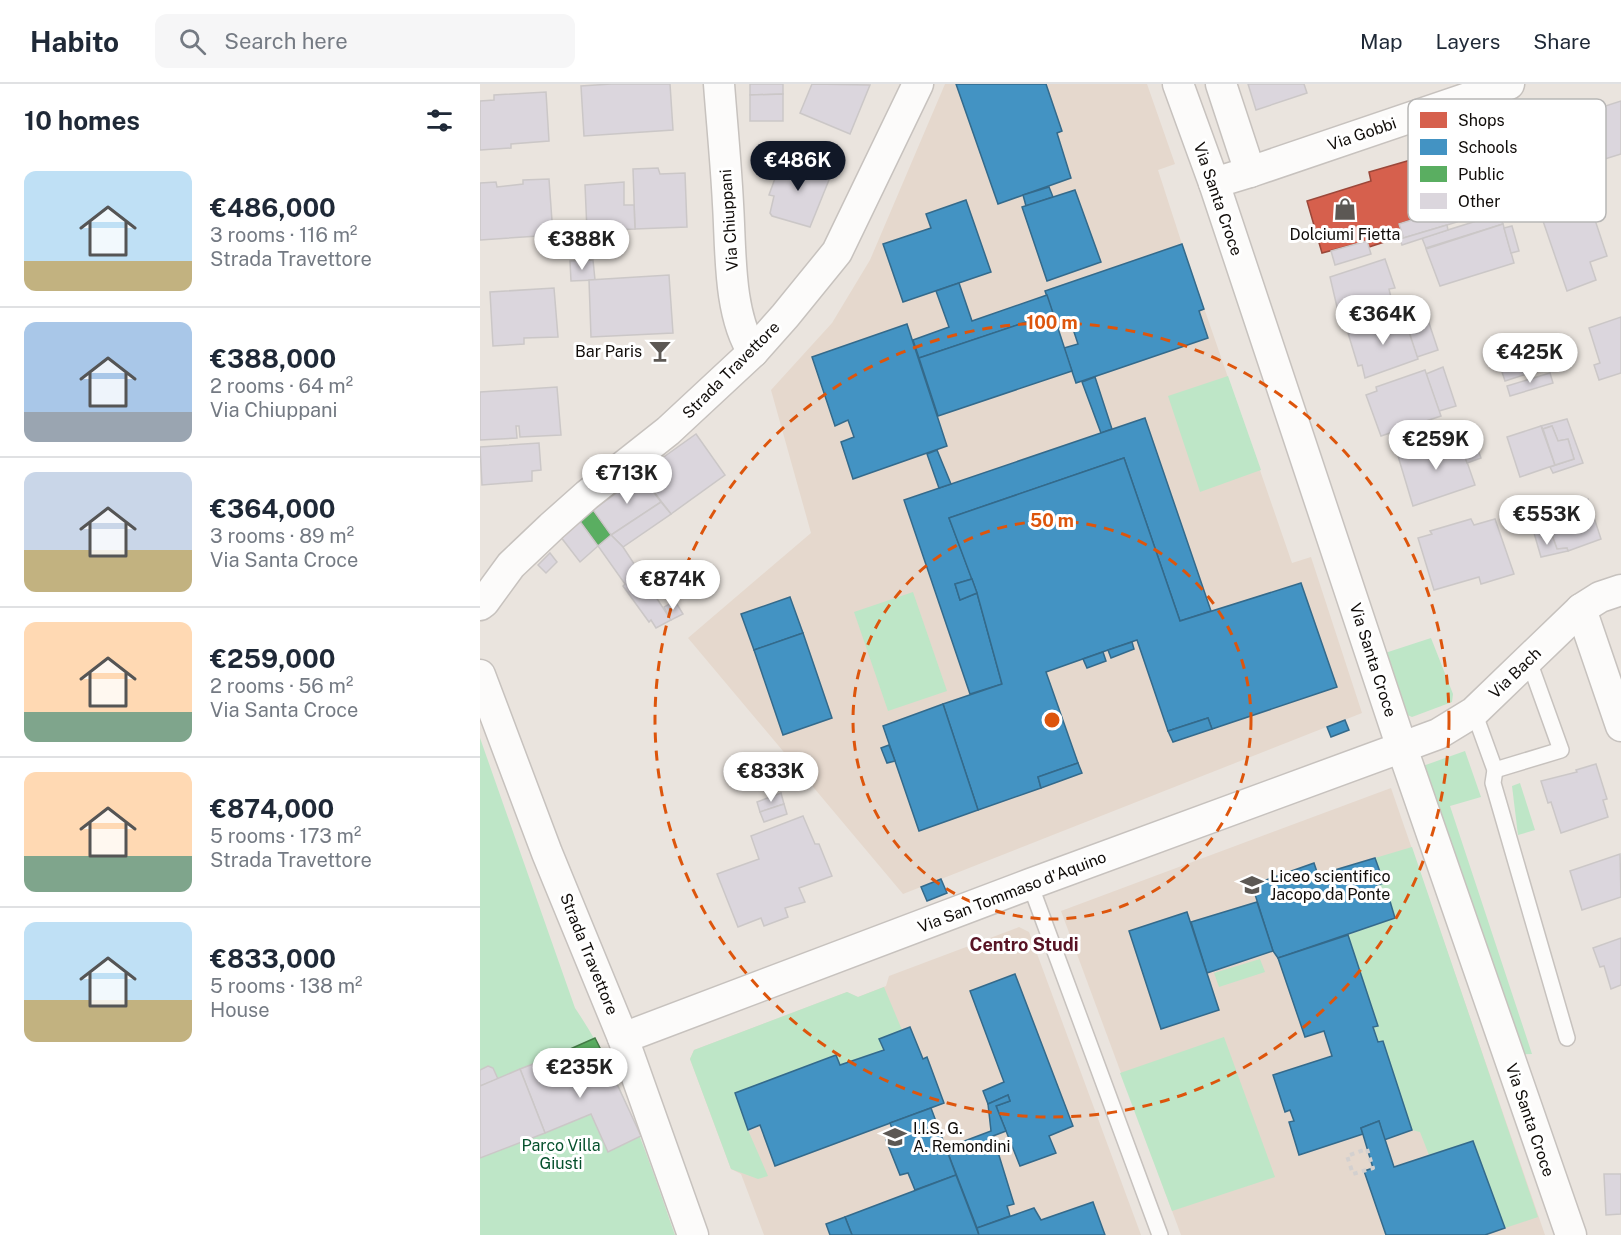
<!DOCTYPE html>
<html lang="en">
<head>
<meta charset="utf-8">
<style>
  :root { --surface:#fff; --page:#f6f6f7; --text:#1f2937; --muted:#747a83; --line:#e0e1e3; --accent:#111827 }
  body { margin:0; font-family:"Public Sans",sans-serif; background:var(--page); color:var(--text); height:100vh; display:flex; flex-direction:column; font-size:22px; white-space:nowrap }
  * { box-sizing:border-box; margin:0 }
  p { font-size:20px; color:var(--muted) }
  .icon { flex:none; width:33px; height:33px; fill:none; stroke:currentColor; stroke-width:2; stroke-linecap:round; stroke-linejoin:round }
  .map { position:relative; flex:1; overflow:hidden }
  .side { display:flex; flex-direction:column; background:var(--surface); width:480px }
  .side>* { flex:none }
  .price { position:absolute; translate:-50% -51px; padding:0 14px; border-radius:21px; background:#fff; color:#222; font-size:20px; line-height:39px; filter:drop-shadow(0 2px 3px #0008) }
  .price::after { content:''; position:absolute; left:50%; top:36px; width:18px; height:14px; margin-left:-9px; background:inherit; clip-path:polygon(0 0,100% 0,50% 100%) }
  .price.current { background:var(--accent); color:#fff }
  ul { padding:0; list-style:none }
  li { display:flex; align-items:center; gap:18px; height:150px; padding:0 24px }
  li+li { border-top:2px solid var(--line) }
  li span { display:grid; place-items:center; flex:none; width:168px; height:120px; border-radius:12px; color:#555 }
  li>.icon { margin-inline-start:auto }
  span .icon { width:72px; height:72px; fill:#fffc; stroke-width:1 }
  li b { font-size:26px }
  h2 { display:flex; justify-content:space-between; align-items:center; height:72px; padding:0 24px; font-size:26px }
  header { display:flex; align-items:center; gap:36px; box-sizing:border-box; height:84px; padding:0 30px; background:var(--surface); border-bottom:2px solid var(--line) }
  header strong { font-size:28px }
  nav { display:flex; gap:33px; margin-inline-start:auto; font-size:21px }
  .search { width:420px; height:54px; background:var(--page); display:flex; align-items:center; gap:15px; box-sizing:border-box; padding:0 21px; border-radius:12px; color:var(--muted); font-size:22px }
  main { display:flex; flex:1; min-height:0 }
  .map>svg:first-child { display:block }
  .built { fill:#e5d8cd }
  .green { fill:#bee6c7 }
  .shops { fill:#d6604d; stroke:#9b4739; stroke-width:1.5 }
  .schools { fill:#4393c3; stroke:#346a8b; stroke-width:1.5 }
  .public { fill:#5aae61; stroke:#447d47; stroke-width:1.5 }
  .building { fill:#dbd6dd; stroke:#cbc7c7; stroke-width:1.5 }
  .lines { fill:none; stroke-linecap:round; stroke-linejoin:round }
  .service-casing { stroke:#c7c2be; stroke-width:18 }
  .minor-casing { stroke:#c7c2be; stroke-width:33 }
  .path { stroke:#d3d0cf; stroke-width:4; stroke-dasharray:4.5 4.5; stroke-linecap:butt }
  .service { stroke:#fcfbfa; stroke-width:15 }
  .minor { stroke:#fcfbfa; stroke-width:30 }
  .ring { fill:none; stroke:#dd550c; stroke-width:3; stroke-dasharray:10 8 }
  .labels { text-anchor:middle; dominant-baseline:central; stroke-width:6; stroke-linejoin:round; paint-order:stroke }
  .street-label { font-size:16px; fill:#100c09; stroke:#fff }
  .poi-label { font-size:16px; fill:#100c09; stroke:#fff; text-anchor:start }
  .park-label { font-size:16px; fill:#05502c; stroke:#fff }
  .neighbourhood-label { font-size:18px; font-weight:bold; fill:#581425; stroke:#fff }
  .key { fill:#fff; stroke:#b7b6b5; stroke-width:1.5 }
  .key-label { font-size:16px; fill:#100c09 }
  .centre { fill:#dd550c; stroke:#fff; stroke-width:3 }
  .ring-label { font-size:18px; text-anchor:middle; font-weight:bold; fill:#dd550c; stroke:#fff; stroke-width:6; stroke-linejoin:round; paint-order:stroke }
</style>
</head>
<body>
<header>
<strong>Habito</strong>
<div class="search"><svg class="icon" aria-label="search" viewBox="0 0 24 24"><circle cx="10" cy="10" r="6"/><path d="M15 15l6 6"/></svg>Search here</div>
<nav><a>Map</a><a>Layers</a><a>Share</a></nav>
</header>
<main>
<section class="side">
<h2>10 homes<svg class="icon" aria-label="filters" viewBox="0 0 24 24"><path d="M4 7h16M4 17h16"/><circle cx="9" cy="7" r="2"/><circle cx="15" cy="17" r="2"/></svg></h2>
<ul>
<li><span style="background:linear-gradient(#bfe0f5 75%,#c2b280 0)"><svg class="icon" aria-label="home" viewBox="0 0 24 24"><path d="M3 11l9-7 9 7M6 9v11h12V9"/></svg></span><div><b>€486,000</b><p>3 rooms · 116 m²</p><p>Strada Travettore</p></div></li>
<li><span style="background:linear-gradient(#a9c7e8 75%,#9aa5b1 0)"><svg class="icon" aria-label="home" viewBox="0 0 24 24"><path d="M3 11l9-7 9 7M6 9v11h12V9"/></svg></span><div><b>€388,000</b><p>2 rooms · 64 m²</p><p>Via Chiuppani</p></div></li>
<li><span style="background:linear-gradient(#c9d6e8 65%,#c2b280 0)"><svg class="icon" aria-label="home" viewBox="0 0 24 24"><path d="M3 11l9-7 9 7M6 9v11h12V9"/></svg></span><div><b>€364,000</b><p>3 rooms · 89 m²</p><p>Via Santa Croce</p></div></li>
<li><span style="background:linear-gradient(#ffd9b3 75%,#7fa58c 0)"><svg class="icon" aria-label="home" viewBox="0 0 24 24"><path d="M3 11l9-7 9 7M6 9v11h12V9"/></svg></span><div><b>€259,000</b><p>2 rooms · 56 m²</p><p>Via Santa Croce</p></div></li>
<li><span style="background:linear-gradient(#ffd9b3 70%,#7fa58c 0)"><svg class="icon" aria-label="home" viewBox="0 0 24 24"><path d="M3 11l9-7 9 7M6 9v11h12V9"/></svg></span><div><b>€874,000</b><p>5 rooms · 173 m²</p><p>Strada Travettore</p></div></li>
<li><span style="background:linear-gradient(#bfe0f5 65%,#c2b280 0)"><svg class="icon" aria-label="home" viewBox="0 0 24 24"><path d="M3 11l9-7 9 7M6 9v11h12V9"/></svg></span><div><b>€833,000</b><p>5 rooms · 138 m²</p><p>House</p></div></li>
</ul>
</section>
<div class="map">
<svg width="1141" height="1151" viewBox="0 0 1141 1151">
  <rect width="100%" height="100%" fill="#eae4de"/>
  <g class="built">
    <polygon points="465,0 667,0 695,80 678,86 702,160 812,479 831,473 882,629 423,810 208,554 331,449 291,306 352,239 390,176"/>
    <polygon points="911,704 1065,1151 701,1151 581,827"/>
    <polygon points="539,843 549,848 661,1151 284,1151 261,1090 251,1085 210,975 214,966 367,908 378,913 406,902 409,892"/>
  </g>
  <g class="green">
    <polygon points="748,292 781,386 720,408 688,312"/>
    <polygon points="433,508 467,607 408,627 374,528"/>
    <polygon points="951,554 973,610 972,618 932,633 925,630 902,570"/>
    <path d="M0 654 95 924C142 993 168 1073 195 1151H0Z"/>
    <polygon points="985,667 1001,713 970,722 1052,970 1030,971 940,683"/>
    <polygon points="1040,699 1055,746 1038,751 1032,702"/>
    <polygon points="932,763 1058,1133 1025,1144 993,1057 949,1071 940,1048 932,1046 903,957 898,958 893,943 898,941 868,851 915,834 907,808 900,810 897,801 904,798 895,774"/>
    <polygon points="780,875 785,888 739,903 734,889"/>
    <polygon points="404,903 422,946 399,955 404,966 360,981 356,971 255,1009 268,1046 288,1092 278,1095 251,1085 210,975 214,966 367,908 378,913"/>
    <polygon points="744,953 795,1093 692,1127 640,989"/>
  </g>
  <polygon class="shops" points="948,71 965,125 919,140 923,152 889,163 887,157 842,169 827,117 891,97 889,88"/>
  <g class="schools">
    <polygon points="476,0 566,0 582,47 577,49 591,94 518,120"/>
    <polygon points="569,103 573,113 546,122 543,111"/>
    <polygon points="595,106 621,178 567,197 542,123"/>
    <polygon points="486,116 511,188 423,218 403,160 451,144 446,130"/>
    <polygon points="702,160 724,225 719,227 728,254 596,299 584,264 598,260 591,239 578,244 565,207"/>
    <polygon points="479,199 492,237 567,211 573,229 439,274 433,256 469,243 456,207"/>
    <polygon points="573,229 592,287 458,332 439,274"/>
    <polygon points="427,240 467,362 373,395 361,358 374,353 368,336 355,342 332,273"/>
    <polygon points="615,293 632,345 621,349 602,298"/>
    <polygon points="665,334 731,527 700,537 644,374 469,434 492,495 475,500 480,516 497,509 522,600 490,610 424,416"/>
    <polygon points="457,366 471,400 459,404 447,370"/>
    <polygon points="644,374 700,537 821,499 857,603 732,645 728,634 688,647 657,556 628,566 566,588 598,679 558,693 561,704 498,726 463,620 522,600 497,509 469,434"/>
    <polygon points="492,495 497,509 480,516 475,500"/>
    <polygon points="310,513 323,549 274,566 261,530"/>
    <polygon points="323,549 352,634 303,651 274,566"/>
    <polygon points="652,558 654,565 631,574 628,566"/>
    <polygon points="623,568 626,577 607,584 603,575"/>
    <polygon points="463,620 498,726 439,747 403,642"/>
    <polygon points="728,634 732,645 693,658 688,647"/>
    <polygon points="865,636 869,646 851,653 847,643"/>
    <polygon points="409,661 415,677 407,679 401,664"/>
    <polygon points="598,679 602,689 561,704 558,693"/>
    <polygon points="895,774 904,799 897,801 900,810 907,807 915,834 798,874 793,867 772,801 834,779 838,791"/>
    <polygon points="461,795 467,809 447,817 441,803"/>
    <polygon points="777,818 793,867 727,889 711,838"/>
    <polygon points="707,828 739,926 681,945 649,847"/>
    <polygon points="868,851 898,942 893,943 898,958 903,957 932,1046 904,1056 899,1037 881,1044 883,1050 819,1071 809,1038 814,1037 810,1026 805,1028 793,991 852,972 844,947 825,953 798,874"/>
    <polygon points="535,890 593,1042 569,1052 576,1069 540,1082 516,1022 530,1017 528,1011 508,1020 503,1007 524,998 490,907"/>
    <polygon points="430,943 443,975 447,973 464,1019 295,1082 280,1041 268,1046 255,1009 356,971 360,981 404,966 399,955"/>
    <polygon points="528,1011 530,1017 516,1022 526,1047 513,1052 534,1120 527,1122 530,1132 497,1144 466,1064 511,1047 508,1020"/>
    <polygon points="451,1024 476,1091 435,1106 428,1089 420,1091 406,1056 415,1053 410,1039"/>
    <polygon points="899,1037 914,1083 993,1057 1025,1144 1005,1151 906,1151 884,1087 893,1084 881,1044"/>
    <polygon points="476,1091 499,1151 372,1151 365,1133"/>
    <polygon points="613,1118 625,1151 499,1151 497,1144 554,1124 561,1136"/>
    <polygon points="365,1133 372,1151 350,1151 346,1140"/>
  </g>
  <g class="public">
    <polygon points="113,426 131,451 118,462 99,436"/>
    <polygon points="115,954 124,972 87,988 79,970"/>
  </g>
  <g class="building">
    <polygon points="131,0 190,0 193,46 104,52 101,2"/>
    <polygon points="270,0 303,0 303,10 270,11"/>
    <polygon points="332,0 390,1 370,50 320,29"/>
    <polygon points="768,0 824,0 827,9 776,26"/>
    <polygon points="66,8 69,57 31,60 31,64 0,66 0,17 14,16 14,11"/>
    <polygon points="303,10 303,37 270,37 270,11"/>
    <polygon points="1141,17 1141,70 1099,83 1086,41 1115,33 1113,26"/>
    <polygon points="303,72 351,91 330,143 292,132 290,129 294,112 289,111"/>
    <polygon points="178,84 180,90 205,89 207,143 155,145 153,85"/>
    <polygon points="69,95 73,151 0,156 0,99 16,98 17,103 43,100 43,96"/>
    <polygon points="144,98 144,121 154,121 155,145 107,147 105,101"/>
    <polygon points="1110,121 1127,172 1110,178 1116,196 1087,207 1063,137"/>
    <polygon points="973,123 977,138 920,155 920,153 923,152 919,140"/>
    <polygon points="1019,130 1023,140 946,164 942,154"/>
    <polygon points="1023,140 1034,179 960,202 946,165"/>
    <polygon points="967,141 968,146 922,161 920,155"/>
    <polygon points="1032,142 1039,167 1031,169 1024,144"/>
    <polygon points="887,157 891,170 855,181 851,167"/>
    <polygon points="905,175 915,204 909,205 913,222 868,237 862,222 857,223 850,193"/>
    <polygon points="113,176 115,196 91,197 90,177"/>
    <polygon points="189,191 193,249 111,253 109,196"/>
    <polygon points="74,204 78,253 44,254 44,260 13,262 10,208"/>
    <polygon points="945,227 958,266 937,273 924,233"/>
    <polygon points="923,230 938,275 885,294 882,281 878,282 868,249"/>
    <polygon points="1141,233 1141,289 1119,296 1114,281 1120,279 1109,244"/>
    <polygon points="1065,273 1069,283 1025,297 1022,288"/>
    <polygon points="963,283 976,322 959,327 946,290"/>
    <polygon points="945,286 961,332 901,352 886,311 897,307 896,303"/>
    <polygon points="1070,289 1073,299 1030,312 1027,302"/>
    <polygon points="77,303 81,351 40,353 39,342 36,342 37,354 0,356 0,308"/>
    <polygon points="1087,335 1103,379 1073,389 1070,383 1094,375 1088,355 1078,357 1072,342 1063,345 1061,342"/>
    <polygon points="1061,342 1075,381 1040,393 1027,353"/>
    <polygon points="1072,342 1078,357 1088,355 1094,375 1075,381 1063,345"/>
    <polygon points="216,350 245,391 191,430 160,390"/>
    <polygon points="978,352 995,401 933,422 918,372"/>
    <polygon points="993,352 1001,374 987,379 979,355"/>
    <polygon points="59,359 61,386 52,387 52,397 2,401 0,363"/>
    <polygon points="161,391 181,418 131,451 113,426"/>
    <polygon points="1108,415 1121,455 1088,467 1087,464 1077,465 1072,451 1062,453 1056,432"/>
    <polygon points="181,418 191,430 143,463 131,451"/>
    <polygon points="991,435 994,441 1015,435 1034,490 1001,500 999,493 954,506 938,454 952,450 950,447"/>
    <polygon points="99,436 118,462 100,478 80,452"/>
    <polygon points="1054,449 1061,449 1062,453 1072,451 1077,465 1087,464 1088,467 1061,473"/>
    <polygon points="131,451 143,463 191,536 176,544 171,536 169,538 143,502 145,500 118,462"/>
    <polygon points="70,469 77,478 66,489 58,481"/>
    <polygon points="195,517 203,530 191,536 184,523"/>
    <polygon points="1116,680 1127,715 1123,716 1128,733 1081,749 1071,718 1068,719 1061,697 1097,688 1096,686"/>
    <polygon points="301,709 304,720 280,728 277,718"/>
    <polygon points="304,720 307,730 284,738 280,728"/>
    <polygon points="323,732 335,760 339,760 352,792 319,804 325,818 305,824 308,833 284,842 281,834 258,843 237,790 279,775 271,752"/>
    <polygon points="1140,770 1141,813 1102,826 1090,787"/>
    <polygon points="1141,854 1141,901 1131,905 1124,882 1120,883 1113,864"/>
    <polygon points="79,970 87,988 124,972 161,1052 128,1068 111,1030 65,1049 40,985"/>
    <polygon points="8,982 13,984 18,995 0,1002 0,986"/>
    <polygon points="40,985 65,1049 0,1074 0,1002"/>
    <polygon points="1124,1090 1141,1090 1141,1130 1126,1131"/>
  </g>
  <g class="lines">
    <g class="service-casing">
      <g id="service">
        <polyline points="994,628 1015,686 1013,699 1087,954"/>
        <polyline points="1015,686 1081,666 1049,577"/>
        <polyline points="550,800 680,1151"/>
      </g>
    </g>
    <g class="minor-casing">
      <g id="minor">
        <path d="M239 0C242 40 246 80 248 120 251 165 248 230 273 268"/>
        <polyline points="698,0 734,99 922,664 1091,1151"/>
        <polyline points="741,0 770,88"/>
        <polyline points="734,99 770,88 1029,0"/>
        <polyline points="0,521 4,518 31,481 71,443 107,411 188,347 273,268 305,232 357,168 438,0"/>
        <polyline points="1101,525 1141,642"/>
        <polyline points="0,591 67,769 143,954 213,1151"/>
        <polyline points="143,954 550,800 958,650 994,628 1101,525 1120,513 1141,506"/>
      </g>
    </g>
    <polygon class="path" points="887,1065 893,1084 873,1090 867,1072"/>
    <use href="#service" class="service"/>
    <use href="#minor" class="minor"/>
  </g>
  <g class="ring">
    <circle cx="572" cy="636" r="199"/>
    <circle cx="572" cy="636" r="397"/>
  </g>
  <defs>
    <g id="shop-bare" transform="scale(1.8)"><path d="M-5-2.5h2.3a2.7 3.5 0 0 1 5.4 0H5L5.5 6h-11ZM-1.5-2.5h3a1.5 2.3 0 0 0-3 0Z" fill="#5c5854" stroke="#fff" stroke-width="2.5" paint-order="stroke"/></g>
    <g id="bar-bare" transform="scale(1.8)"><path d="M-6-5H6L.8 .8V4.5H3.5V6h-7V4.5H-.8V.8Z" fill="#5c5854" stroke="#fff" stroke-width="2.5" paint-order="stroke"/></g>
    <g id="school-bare" transform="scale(1.8)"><path d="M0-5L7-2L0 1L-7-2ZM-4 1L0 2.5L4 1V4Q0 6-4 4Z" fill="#5c5854" stroke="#fff" stroke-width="2.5" paint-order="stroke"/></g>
  </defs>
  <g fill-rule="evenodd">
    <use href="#shop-bare" x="865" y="125"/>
    <use href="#bar-bare" x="180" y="267"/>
    <use href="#school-bare" x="772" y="801"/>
    <use href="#school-bare" x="415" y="1053"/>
  </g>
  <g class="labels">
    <g class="street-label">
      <text transform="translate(882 50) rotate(-19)">Via Gobbi</text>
      <text transform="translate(738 115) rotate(71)">Via Santa Croce</text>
      <text transform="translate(249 136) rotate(-94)">Via Chiuppani</text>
      <text transform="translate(251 286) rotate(-45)">Strada Travettore</text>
      <text transform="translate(893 576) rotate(72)">Via Santa Croce</text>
      <text transform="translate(1035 589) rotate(-44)">Via Bach</text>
      <text transform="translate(532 808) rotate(-21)">Via San Tommaso d'Aquino</text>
      <text transform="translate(109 870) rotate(68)">Strada Travettore</text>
      <text transform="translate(1050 1036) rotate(71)">Via Santa Croce</text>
    </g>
    <g class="poi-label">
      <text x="865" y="150" text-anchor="middle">Dolciumi Fietta</text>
      <text x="162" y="267" text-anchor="end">Bar Paris</text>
      <text x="790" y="792">Liceo scientifico<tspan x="790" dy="18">Jacopo da Ponte</tspan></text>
      <text x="433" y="1044">I.I.S. G.<tspan x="433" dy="18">A. Remondini</tspan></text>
    </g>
    <g class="park-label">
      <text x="81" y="1061">Parco Villa<tspan x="81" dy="18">Giusti</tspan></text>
    </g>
    <g class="neighbourhood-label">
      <text x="544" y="860">Centro Studi</text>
    </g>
  </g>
  <rect x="928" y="15" width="198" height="123" rx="9" class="key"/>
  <rect x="940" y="28" width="27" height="16" fill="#d6604d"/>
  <rect x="940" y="55" width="27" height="16" fill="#4393c3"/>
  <rect x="940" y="82" width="27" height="16" fill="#5aae61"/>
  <rect x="940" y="109" width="27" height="16" fill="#dbd6dd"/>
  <g class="key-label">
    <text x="978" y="42">Shops</text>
    <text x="978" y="69">Schools</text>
    <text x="978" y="96">Public</text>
    <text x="978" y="123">Other</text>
  </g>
  <circle cx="572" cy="636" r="9" class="centre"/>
  <g class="ring-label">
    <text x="572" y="245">100 m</text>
    <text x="572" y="443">50 m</text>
  </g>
</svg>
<b class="price current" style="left:318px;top:108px">€486K</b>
<b class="price" style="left:102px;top:187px">€388K</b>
<b class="price" style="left:903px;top:262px">€364K</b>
<b class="price" style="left:1050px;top:300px">€425K</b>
<b class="price" style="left:956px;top:387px">€259K</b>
<b class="price" style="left:147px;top:421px">€713K</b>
<b class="price" style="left:1067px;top:462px">€553K</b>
<b class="price" style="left:193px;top:527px">€874K</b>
<b class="price" style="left:291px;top:719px">€833K</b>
<b class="price" style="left:100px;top:1015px">€235K</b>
</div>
</main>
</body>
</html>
